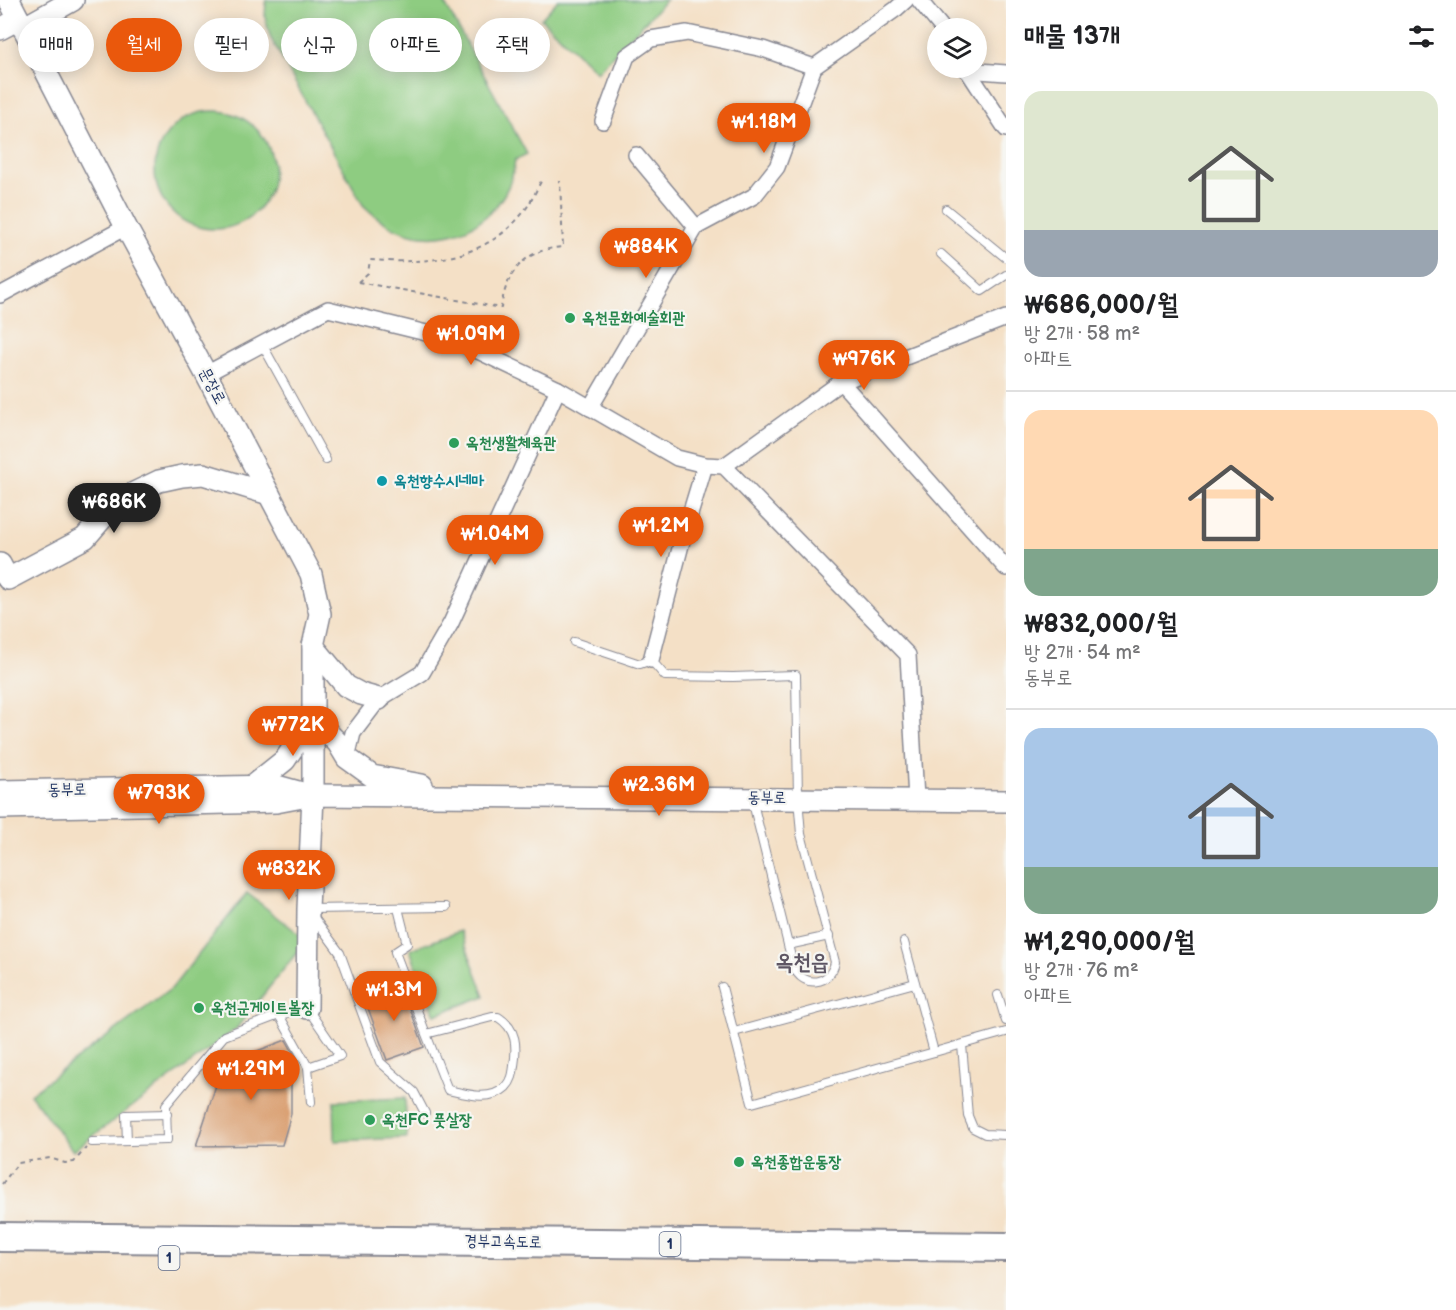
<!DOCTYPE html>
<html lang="ko">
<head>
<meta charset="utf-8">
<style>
  :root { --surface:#fff; --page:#f2f2f2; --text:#202124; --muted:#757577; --line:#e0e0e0; --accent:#ea580c }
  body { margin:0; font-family:"Balsamiq Sans","Poor Story",sans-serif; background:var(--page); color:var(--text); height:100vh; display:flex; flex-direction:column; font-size:22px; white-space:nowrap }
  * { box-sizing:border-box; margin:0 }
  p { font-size:20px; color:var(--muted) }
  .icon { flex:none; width:33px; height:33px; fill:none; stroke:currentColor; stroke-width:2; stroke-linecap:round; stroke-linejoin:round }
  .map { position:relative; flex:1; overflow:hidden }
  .drawer { display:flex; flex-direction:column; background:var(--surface); width:450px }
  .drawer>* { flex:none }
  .hud { position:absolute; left:18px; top:18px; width:570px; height:54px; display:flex; gap:12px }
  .controls { position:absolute; left:927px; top:18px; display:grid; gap:12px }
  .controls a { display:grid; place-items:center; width:60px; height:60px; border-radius:50%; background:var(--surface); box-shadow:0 3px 15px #0003; font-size:30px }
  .price { position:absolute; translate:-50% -51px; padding:0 14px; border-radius:21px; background:var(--accent); color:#fff; font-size:20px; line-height:39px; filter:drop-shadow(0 2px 3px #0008) }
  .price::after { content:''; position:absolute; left:50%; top:36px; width:18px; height:14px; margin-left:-9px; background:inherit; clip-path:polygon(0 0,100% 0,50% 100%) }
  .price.on { background:#222; color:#fff }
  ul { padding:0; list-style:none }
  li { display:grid; align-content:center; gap:12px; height:318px; padding:0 18px }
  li+li { border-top:2px solid var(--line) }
  li span { display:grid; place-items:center; height:186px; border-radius:18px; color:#555 }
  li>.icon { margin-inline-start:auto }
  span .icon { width:108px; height:108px; fill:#fffc; stroke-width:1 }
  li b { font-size:26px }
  h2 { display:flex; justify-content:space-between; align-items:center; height:72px; padding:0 18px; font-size:26px }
  .tag { padding:0 21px; border-radius:27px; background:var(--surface); box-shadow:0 3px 15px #0003; font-size:21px; line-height:54px }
  .tag.on { background:var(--accent); color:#fff }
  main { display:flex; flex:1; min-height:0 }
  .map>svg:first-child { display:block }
  .grass { fill:#8ecc81; stroke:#547e70; stroke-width:1.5 }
  .building { fill:#d99d6e }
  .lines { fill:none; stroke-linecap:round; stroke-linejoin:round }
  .lane-casing { stroke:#888892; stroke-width:10 }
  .street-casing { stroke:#888892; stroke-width:18 }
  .secondary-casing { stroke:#888892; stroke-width:24 }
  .highway-casing { stroke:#888892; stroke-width:32 }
  .path { stroke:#888892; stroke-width:2; stroke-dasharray:4.5 4.5; stroke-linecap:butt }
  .lane { stroke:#fff; stroke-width:8 }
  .street { stroke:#fff; stroke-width:15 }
  .secondary { stroke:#fff; stroke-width:21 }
  .highway { stroke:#fff; stroke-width:28 }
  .leisure-dot { fill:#2e9e5b; stroke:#f6f6f2; stroke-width:2 }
  .culture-dot { fill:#0f9aa8; stroke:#f6f6f2; stroke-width:2 }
  .labels { text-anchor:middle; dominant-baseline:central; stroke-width:4.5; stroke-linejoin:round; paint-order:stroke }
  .shield { fill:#f6f6f2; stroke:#5d6b8a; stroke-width:1.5 }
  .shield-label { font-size:15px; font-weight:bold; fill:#1b2f5e }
  .leisure-label { font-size:16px; font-weight:bold; fill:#27864d; stroke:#f6f6f2; text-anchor:start }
  .street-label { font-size:16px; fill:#1b2f5e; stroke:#f6f6f2 }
  .culture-label { font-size:16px; font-weight:bold; fill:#0d838f; stroke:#f6f6f2; text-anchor:start }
  .district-label { font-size:22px; font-weight:bold; fill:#5e5664; stroke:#f6f6f2 }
</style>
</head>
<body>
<main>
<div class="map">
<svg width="1006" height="1310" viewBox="0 0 1006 1310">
  <rect width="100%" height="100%" fill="#f6f6f2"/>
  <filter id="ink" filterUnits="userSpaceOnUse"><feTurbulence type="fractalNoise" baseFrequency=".0167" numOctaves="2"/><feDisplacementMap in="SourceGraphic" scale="12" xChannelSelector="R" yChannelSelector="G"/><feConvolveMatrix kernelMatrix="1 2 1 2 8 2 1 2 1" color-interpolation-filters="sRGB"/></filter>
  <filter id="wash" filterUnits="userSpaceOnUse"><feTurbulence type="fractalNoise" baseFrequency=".008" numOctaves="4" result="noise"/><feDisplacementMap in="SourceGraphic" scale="24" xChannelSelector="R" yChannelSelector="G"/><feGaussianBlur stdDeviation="1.35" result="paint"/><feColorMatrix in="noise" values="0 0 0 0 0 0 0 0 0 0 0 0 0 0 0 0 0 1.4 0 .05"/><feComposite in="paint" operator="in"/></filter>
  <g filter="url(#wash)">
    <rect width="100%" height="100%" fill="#f4e0c6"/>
    <g class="grass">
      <path d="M266 0H443L527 154 515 160C511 209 465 244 415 235 395 231 377 219 363 205L270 37 265 17Z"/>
      <polygon points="558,0 666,0 597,72 541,19"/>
      <circle cx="214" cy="170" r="59"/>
      <polygon points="247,893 307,940 236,1029 73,1151 30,1094 172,988"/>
      <polygon points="460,931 485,996 435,1015 410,950"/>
      <polygon points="405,1098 407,1138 335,1141 334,1101"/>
    </g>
    <g id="blocks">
      <g class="building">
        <polygon points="401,984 424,1047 387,1060 364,997"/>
        <polygon points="286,1040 295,1056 284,1061 291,1079 291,1114 282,1145 196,1146 223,1064"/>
      </g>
    </g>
  </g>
  <g filter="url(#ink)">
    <use href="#blocks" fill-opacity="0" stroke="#888892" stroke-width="1.5"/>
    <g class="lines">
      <g class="lane-casing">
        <g id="lane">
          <polyline points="946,209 1006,258"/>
          <polyline points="941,254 982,291 1006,275"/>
          <polyline points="262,344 326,460"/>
          <path d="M574 642 640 664 651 660 665 676 733 677 796 675 798 798 801 834 835 962C831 985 803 989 794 967"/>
          <polyline points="752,799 793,965"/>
          <path d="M398 908 407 944 395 952 426 1034 492 1017H498C517 1029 517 1046 514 1066 513 1074 512 1081 506 1087 490 1102 466 1094 448 1090L426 1034"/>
          <polyline points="310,909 446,907"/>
          <polyline points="312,915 340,953 380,1062 414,1092 425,1113"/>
          <polyline points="904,942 934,1052"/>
          <polyline points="788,945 829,936"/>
          <polyline points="722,987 752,1103 1006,1032"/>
          <polyline points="998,995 1006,1021"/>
          <polyline points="279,1015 308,1067"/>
          <polyline points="734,1032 915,983"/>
          <polyline points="962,1045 968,1116 973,1128 985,1134 1006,1135"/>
          <polyline points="127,1141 126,1115 167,1114"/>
          <polyline points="92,1142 167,1140 166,1105 224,1036 279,1015 307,1008 340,1056 308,1067 311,1102"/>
        </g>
      </g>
      <g class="street-casing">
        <g id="street">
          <polyline points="919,0 942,28"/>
          <polyline points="966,68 1006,129"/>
          <polyline points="966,70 1006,73"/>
          <polyline points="603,121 627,56 651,39 687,33 763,49 814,67"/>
          <polyline points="696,227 754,196 777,167 814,67 896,9 906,0"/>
          <polyline points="0,295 126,227"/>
          <polyline points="206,374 328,309 455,340 558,389 677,458 705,465 724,466 841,382 1006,318"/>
          <polyline points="841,382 1006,568"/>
          <polyline points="590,408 696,227 636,155"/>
          <polyline points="724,466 908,655 916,799"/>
          <polyline points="651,660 682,541 705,465"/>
          <polyline points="347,758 353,733 379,699 422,673 451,623 558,389"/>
          <polyline points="793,965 794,967"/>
        </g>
      </g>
      <g class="secondary-casing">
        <g id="secondary">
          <polyline points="9,0 126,227 206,374 311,574 320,614 313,646 313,795 308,909 307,1008"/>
          <polyline points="23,28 73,0"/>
          <polyline points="0,29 19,19"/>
          <polyline points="0,564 8,579 85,538 112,507 136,492 159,481 182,476 203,474 269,494"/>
          <polyline points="313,646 346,686 361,694 379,699"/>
          <polyline points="313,718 338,743 347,758 372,776 422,785"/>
          <polyline points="251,787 285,760 312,719"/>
          <polyline points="0,791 277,786 306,794"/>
          <polyline points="0,808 276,802 313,795 1006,801"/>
        </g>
      </g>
      <g class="highway-casing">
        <polyline id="highway" points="0,1237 1006,1247"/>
      </g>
      <g class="path">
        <path d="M358 282 501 308C506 272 525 249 563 247L560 181"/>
        <path d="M358 282 368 273 370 260C427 264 487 261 525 210 532 201 537 188 543 178"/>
        <polyline points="2,1184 18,1163 50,1158 65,1163 74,1162 86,1148"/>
      </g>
      <use href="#lane" class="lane"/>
      <use href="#street" class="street"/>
      <use href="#secondary" class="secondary"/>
      <use href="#highway" class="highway"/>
    </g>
  </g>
  <g class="leisure-dot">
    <circle cx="570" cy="318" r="6"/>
    <circle cx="454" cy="443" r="6"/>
    <circle cx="199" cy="1008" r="6"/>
    <circle cx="370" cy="1120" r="6"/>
    <circle cx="739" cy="1162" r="6"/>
  </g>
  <circle class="culture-dot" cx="382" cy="481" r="6"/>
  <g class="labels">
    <g class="shield">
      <rect x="659.5" y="1232" width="21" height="24" rx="4.5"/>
      <rect x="158.5" y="1246" width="21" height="24" rx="4.5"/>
    </g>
    <g class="shield-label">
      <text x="670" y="1244">1</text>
      <text x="169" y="1258">1</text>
    </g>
    <g class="leisure-label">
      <text x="582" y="318">옥천문화예술회관</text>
      <text x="466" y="443">옥천생활체육관</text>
      <text x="211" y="1008">옥천군게이트볼장</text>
      <text x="382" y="1120">옥천FC 풋살장</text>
      <text x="751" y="1162">옥천종합운동장</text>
    </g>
    <g class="street-label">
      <text transform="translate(212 386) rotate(62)">문장로</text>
      <text transform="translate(67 790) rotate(-1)">동부로</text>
      <text transform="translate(767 798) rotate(1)">동부로</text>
      <text transform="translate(503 1242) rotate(1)">경부고속도로</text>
    </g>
    <g class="culture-label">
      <text x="394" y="481">옥천향수시네마</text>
    </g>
    <g class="district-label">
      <text x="802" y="962">옥천읍</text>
    </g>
  </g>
</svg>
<div class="controls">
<a><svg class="icon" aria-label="layers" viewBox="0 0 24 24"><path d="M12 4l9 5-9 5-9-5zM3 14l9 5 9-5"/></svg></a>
</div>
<b class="price" style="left:764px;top:154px">₩1.18M</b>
<b class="price" style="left:646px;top:279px">₩884K</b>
<b class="price" style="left:471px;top:366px">₩1.09M</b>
<b class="price" style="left:864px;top:391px">₩976K</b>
<b class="price on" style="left:114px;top:534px">₩686K</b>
<b class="price" style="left:661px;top:558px">₩1.2M</b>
<b class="price" style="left:495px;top:566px">₩1.04M</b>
<b class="price" style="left:293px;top:757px">₩772K</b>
<b class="price" style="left:659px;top:817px">₩2.36M</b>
<b class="price" style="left:159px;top:825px">₩793K</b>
<b class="price" style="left:289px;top:901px">₩832K</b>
<b class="price" style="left:394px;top:1022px">₩1.3M</b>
<b class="price" style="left:251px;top:1101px">₩1.29M</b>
<div class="hud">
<a class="tag">매매</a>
<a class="tag on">월세</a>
<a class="tag">필터</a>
<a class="tag">신규</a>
<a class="tag">아파트</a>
<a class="tag">주택</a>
</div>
</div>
<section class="drawer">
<h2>매물 13개<svg class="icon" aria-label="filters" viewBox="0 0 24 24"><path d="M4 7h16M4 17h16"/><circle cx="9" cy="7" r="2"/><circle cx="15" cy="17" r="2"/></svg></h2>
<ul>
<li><span style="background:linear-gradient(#dfe7d0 75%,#9aa5b1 0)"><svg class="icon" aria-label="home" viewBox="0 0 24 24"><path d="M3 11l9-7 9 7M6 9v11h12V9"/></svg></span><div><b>₩686,000/월</b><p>방 2개 · 58 m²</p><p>아파트</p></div></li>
<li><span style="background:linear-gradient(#ffd9b3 75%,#7fa58c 0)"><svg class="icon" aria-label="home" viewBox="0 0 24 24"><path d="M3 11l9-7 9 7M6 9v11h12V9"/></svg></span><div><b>₩832,000/월</b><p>방 2개 · 54 m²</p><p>동부로</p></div></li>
<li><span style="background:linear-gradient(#a9c7e8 75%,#7fa58c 0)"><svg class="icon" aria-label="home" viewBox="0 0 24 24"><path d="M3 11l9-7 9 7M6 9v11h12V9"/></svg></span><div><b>₩1,290,000/월</b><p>방 2개 · 76 m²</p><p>아파트</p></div></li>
</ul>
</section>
</main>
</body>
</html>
